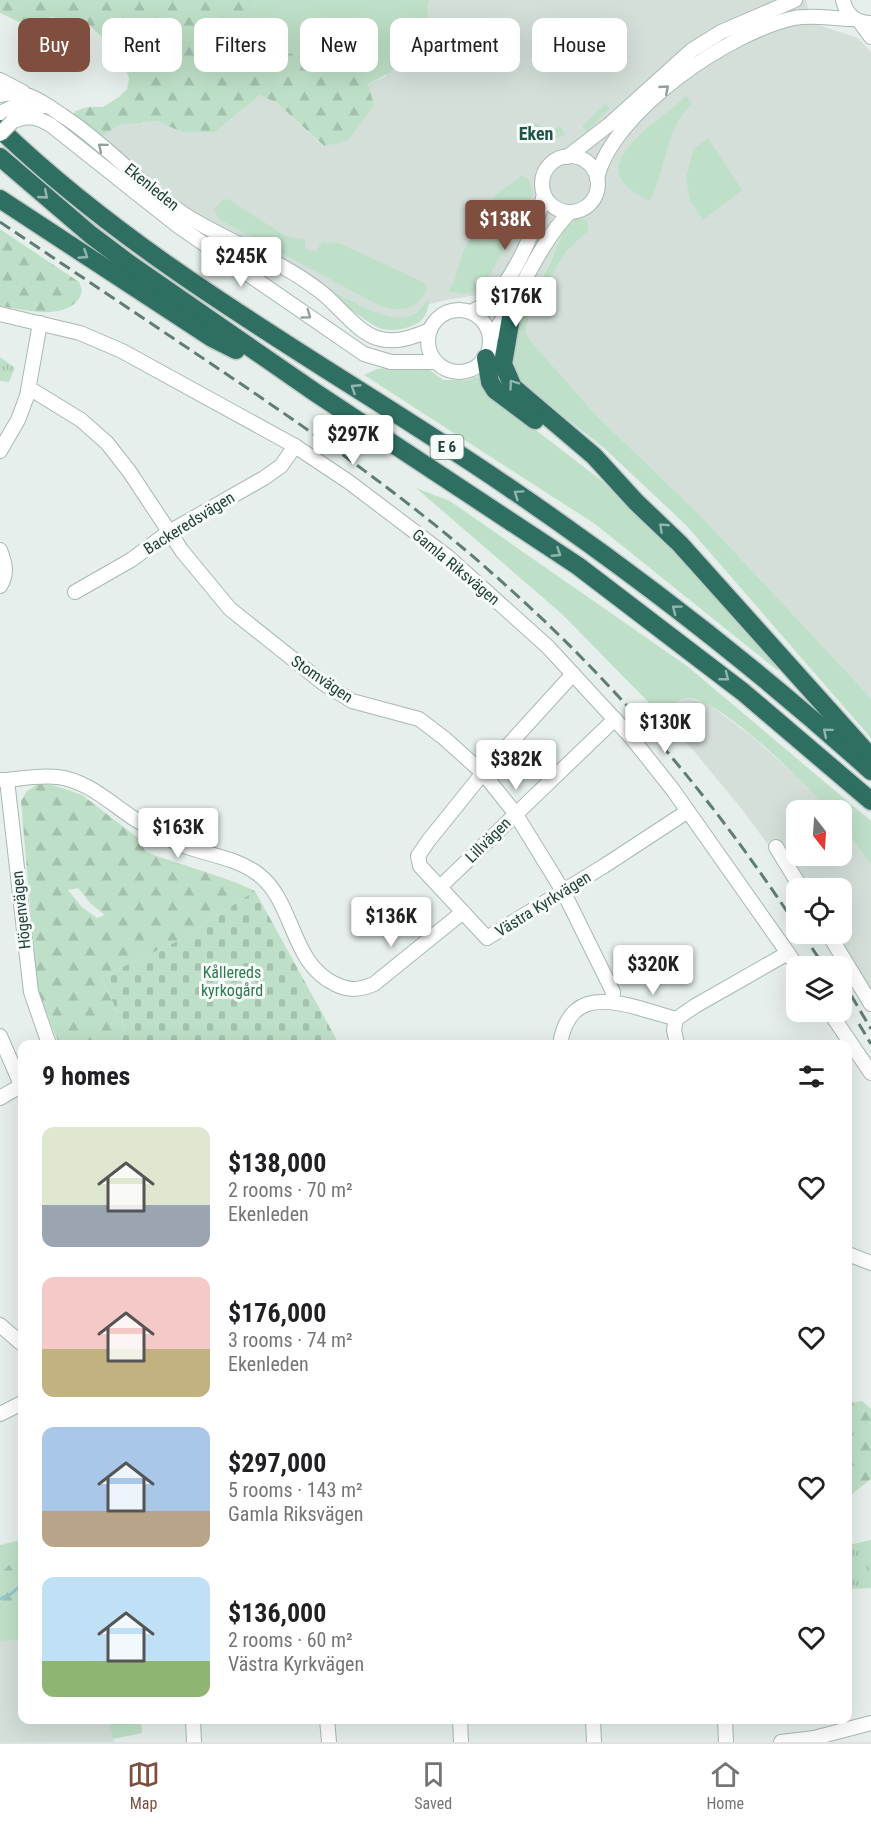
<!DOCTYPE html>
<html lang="en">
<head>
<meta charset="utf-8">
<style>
  :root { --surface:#fff; --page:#f2f2f2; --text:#202124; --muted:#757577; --line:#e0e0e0; --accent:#7f4e3f }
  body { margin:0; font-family:"Roboto Condensed",sans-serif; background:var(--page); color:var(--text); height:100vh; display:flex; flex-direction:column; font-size:22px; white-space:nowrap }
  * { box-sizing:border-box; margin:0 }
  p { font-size:20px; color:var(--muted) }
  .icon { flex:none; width:33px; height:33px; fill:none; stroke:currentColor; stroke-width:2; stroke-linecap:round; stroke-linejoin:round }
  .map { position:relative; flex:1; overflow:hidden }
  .side { position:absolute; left:18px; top:1040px; width:834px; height:684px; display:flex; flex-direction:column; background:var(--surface); border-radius:12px; box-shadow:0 6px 24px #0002 }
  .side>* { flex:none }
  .hud { position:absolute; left:18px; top:18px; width:836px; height:54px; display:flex; gap:12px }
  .needle { width:39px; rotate:163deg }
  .tools { position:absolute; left:786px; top:800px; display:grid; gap:12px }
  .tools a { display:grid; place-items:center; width:66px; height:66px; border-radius:12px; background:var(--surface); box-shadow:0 6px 24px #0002; font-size:30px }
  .price { position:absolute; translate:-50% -51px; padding:0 14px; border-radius:6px; background:#fff; color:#222; font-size:20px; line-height:39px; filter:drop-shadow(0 2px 3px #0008) }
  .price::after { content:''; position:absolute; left:50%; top:36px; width:18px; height:14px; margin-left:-9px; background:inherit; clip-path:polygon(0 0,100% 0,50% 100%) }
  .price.selected { background:var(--accent); color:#fff }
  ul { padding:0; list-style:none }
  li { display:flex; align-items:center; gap:18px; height:150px; padding:0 24px }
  li span { display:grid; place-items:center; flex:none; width:168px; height:120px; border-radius:12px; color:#555 }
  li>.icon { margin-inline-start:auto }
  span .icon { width:72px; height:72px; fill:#fffc; stroke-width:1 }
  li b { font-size:26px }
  h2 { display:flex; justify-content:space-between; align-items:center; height:72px; padding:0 24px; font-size:26px }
  .pill { padding:0 21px; border-radius:12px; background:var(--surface); box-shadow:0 6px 24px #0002; font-size:21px; line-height:54px }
  .pill.selected { background:var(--accent); color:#fff }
  .dock { display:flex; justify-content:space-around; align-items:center; height:84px; border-top:2px solid var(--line); background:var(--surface); font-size:16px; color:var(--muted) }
  .dock a { display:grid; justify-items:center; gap:3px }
  .dock .selected { color:var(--accent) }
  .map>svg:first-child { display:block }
  .built { fill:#d4dfda }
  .grass { fill:#bfe0c8 }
  .forest { fill:url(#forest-firs); fill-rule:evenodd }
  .cemetery { fill:url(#cemetery-stones) }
  .park { fill:url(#park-tufts) }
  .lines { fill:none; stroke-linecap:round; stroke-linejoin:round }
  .stream { stroke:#8ec9d4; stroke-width:3 }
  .minor-casing { stroke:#a8b8b2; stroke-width:16 }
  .highway-casing { stroke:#c2cac8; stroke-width:21 }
  .minor { stroke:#fff; stroke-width:14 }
  .highway { stroke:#2f6f62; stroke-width:18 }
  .rail { stroke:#5f7d75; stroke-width:3; stroke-dasharray:12 6; stroke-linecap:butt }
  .minor-bridge-casing { stroke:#a8b8b2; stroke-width:16; stroke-linecap:butt }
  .minor-bridge { stroke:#fff; stroke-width:14 }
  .oneway { stroke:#92a09c }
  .oneway2 { stroke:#93b5ae }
  .labels { text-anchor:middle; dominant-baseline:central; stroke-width:6; stroke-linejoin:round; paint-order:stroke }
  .shield { fill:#f7fbf9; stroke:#637a73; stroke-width:1.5 }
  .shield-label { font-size:15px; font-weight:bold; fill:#24423a }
  .street-label { font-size:16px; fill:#24423a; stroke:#f7fbf9 }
  .park-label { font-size:16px; fill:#2d7a4b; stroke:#f7fbf9 }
  .neighbourhood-label { font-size:18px; font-weight:bold; fill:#1f5548; stroke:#f7fbf9 }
</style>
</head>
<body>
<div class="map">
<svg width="871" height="1742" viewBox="0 0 871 1742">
  <defs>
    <pattern id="forest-firs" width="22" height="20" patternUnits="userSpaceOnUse" patternTransform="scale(1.5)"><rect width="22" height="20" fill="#bfe0c8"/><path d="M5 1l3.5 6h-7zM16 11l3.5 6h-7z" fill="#a4c1ad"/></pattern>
    <pattern id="cemetery-stones" width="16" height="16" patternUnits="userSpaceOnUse" patternTransform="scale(1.5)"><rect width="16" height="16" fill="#bfe0c8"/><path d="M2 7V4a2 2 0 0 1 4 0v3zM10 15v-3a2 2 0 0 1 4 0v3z" fill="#a4c1ad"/></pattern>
    <pattern id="park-tufts" width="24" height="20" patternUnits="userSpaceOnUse" patternTransform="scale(1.5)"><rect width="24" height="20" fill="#bfe0c8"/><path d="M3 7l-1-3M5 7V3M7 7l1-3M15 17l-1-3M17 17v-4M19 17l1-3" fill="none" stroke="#a4c1ad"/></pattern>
  </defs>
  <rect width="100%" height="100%" fill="#e6efeb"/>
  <g class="built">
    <polygon points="429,0 806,0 812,23 858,38 871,52 871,698 701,516 598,417 529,339 526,330 530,313 565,253 585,234 574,220 563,232 549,264 519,321 516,331 485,294 445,300 427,305 420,318 368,321 339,301 214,227 162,190 99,139 119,125 157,121 182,132 215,132 260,95 277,103 323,146 374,105 368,84 385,77 429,8"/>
    <polygon points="688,698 707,703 750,735 809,787 829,810 796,810 796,855 842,855 842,825 871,865 871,998 832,933 842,933 842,888 800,888 741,808 693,750 661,715 671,705"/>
    <polygon points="22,1640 22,1719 108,1719 114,1742 0,1742 0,1641"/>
  </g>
  <g class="grass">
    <path d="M258 0H429C427 43 406 67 368 84L363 76 323 50 285 54 270 51 254 40 248 18Z"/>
    <path d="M686 96 692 104C662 132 668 168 650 201 640 196 625 189 620 177 609 148 669 114 686 96Z"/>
    <polygon points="605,104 610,108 587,131 583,128 583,125"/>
    <path d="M532 123C544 125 549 134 560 126L565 134C556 141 543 137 534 144L524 139 522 132 525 126Z"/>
    <polygon points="708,138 742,190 703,220 690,201 686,178 693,150"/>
    <polygon points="521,176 528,178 533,193 483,288 464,294 448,291 454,282 463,252 489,204 496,195"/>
    <path d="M228 199 284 235 293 238 305 239V249L316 251 322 242 339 243 423 282C428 287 428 289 424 295 413 312 398 311 380 306L220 220 214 210 222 200Z"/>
    <polygon points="582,219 587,221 589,230 565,253 530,313 526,330 529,339 598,417 701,516 871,698 871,738 686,525 604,448 524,385 516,373 513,356 519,322 549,265 563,232 574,220"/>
    <path d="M318 282C341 295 387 327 413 315 420 312 423 303 429 299 428 314 424 322 409 327 401 330 390 331 382 329 368 325 331 293 318 282Z"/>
    <polygon points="398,367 426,367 443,380 467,380 478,376 481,387 489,397 510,410 602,481 683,558 782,664 777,670 595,524 364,375 377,369"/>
    <path d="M416 488 450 501 687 666 871 821V865L842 825V810H829C807 785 719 697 688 698 678 699 668 709 661 715L562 614Z"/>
    <polygon points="22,1540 22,1557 16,1558 0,1574 0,1545"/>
    <polygon points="22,1597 22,1640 0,1641 0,1609"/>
    <polygon points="108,1719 141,1719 142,1733 113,1739"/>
  </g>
  <g class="forest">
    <polygon points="0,0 258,0 248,18 254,40 270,52 286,54 323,50 348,65 363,76 368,84 374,105 348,141 324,146 277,103 260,95 215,132 182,132 157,121 119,125 99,139 73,117 75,111 88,107 103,107 119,97 127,89 129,79 125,65 105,40 85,21 52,17 27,23 19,22 0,13"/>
    <path d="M0 229 79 282C82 289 83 293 78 300 60 321 24 309 0 306Z"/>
    <path d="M38 784 53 785 82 795 138 838 146 852C182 866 220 874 255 891L176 942 101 977 126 1030 119 1044H59L37 989 21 801 27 791ZM78 888 91 904 105 915 97 918 82 907 68 890Z"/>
    <polygon points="862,1401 871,1409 871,1479 848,1497 848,1403"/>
    <polygon points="22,1557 22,1597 0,1609 0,1574 16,1558"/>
  </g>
  <polygon class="cemetery" points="255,891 339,1044 119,1044 126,1030 101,977 176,942"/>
  <g class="park">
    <polygon points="0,357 15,368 9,382 0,381"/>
    <polygon points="871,1540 871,1588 848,1589 848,1545"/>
  </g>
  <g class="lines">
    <polyline class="stream" points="0,1599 11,1594 22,1584"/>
    <g class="minor-casing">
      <g id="minor">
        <path d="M843 0C846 15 856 23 871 23"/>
        <polyline points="860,22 871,37"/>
        <polyline points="0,80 23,92"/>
        <path d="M0 95C28 88 43 103 66 118 110 147 145 190 190 218 233 244 282 261 321 292 338 305 357 332 377 338 396 344 413 337 430 330"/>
        <polyline points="0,113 17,105 46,106"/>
        <path d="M12 122C27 114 38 117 52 126L178 226 364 354 391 362H435"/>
        <circle cx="570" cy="184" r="28"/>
        <polyline points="567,157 610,124 692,50 721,32 795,0"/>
        <path d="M597 178C613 111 729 32 794 18 814 14 833 19 853 19"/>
        <circle cx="459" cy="341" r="31"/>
        <path d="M471 312C479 308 487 303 494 297 516 274 538 224 544 194"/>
        <polyline points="0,314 80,333 122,351 295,446 349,482 448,557 548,647 631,737 673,790 797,966"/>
        <path d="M490 338C520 298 535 248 570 212"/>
        <polyline points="29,388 81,420 107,443 129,471 182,551 230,609 323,683 352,701 419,719 444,738 483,773 515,813 563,891 613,992 612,1001"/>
        <polyline points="0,451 18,420 27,396 40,323"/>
        <path d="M0 550C5 563 8 574 0 586"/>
        <polyline points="75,592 131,560 169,532 264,478 281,466 295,446"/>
        <polyline points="573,674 483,773 429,840 418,856 420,866 487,938 604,866 688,811"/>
        <polyline points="0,780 7,780 31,992 49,1044"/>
        <path d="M7 780C24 778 41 775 58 777 88 781 109 802 133 818 147 827 163 836 177 843 204 855 234 856 258 874 295 902 290 963 335 984 349 991 360 990 374 984L463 912"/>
        <polyline points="776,847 801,888"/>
        <polyline points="440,887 615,719"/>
        <polyline points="828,933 871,1004"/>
        <polyline points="829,1011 871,1073"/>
        <polyline points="676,1019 674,1030 677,1044"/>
        <polyline points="0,1036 22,1087"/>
        <path d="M560 1044C568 996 600 997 639 1008 652 1012 664 1015 676 1019L695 1006 788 953"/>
        <polyline points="0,1098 22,1085"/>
        <polyline points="848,1254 871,1263"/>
        <polyline points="0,1325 22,1344"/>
        <polyline points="0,1414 22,1403"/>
        <polyline points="193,1719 194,1742"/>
        <polyline points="327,1719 329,1742"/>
        <polyline points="460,1719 461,1742"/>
        <polyline points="593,1719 594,1742"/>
        <polyline points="725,1719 726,1742"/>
        <polyline points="781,1742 814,1738 871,1723"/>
      </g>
    </g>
    <g class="highway-casing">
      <g id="highway">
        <path d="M0 129C151 274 339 371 511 489 637 575 758 669 871 771"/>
        <polyline points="0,157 91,235 131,265 316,393 578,566 743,692 871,801"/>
        <polyline points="0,199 212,338 236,350"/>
        <polyline points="514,300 503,364 513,387 594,456 636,502 680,544 870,756"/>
        <polyline points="486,358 490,382 495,390 535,420"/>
      </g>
    </g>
    <use href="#minor" class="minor"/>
    <use href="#highway" class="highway"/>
    <g class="rail">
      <path d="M0 222C70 269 140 316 210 363 314 433 418 505 511 590 621 689 715 802 796 925"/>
      <polyline points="802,933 824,966"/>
      <polyline points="842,980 871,1029"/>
      <polyline points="859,1024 871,1044"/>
    </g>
    <g class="minor-bridge-casing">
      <polyline id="minor-bridge" points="0,134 12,122"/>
    </g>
    <use href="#minor-bridge" class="minor-bridge"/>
  </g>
  <defs><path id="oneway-chevron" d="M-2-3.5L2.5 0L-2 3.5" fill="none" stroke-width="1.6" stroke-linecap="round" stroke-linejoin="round" transform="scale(1.5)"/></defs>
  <g class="oneway">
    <use href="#oneway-chevron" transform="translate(665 89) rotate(-41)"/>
    <use href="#oneway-chevron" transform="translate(102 147) rotate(-140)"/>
    <use href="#oneway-chevron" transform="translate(307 315) rotate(36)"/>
  </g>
  <g class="oneway2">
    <use href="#oneway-chevron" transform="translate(44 195) rotate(41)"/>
    <use href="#oneway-chevron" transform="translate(84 255) rotate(33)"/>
    <use href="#oneway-chevron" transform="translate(513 384) rotate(-126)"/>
    <use href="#oneway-chevron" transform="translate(355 388) rotate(-147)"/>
    <use href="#oneway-chevron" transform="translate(518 494) rotate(-145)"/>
    <use href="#oneway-chevron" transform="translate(663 527) rotate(-137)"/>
    <use href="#oneway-chevron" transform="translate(557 553) rotate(33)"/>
    <use href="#oneway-chevron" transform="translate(676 609) rotate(-143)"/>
    <use href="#oneway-chevron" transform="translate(725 677) rotate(38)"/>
    <use href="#oneway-chevron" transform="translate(827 732) rotate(-140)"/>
  </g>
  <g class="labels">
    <rect class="shield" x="430.5" y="435" width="33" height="24" rx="4.5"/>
    <g class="shield-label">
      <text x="447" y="447">E 6</text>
    </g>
    <g class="street-label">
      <text transform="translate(152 187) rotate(39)">Ekenleden</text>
      <text transform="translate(189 523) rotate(-32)">Backeredsvägen</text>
      <text transform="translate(456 567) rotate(40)">Gamla Riksvägen</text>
      <text transform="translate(322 679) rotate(34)">Stomvägen</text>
      <text transform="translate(488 840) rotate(-45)">Lillvägen</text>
      <text transform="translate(543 904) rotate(-32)">Västra Kyrkvägen</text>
      <text transform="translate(21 910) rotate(-96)">Högenvägen</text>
    </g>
    <g class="park-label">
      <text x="232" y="972">Kållereds<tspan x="232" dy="18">kyrkogård</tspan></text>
    </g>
    <g class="neighbourhood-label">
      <text x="536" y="133">Eken</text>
    </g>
  </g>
</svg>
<div class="tools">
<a><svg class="needle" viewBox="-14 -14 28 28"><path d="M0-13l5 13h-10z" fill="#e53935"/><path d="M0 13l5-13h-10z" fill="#757577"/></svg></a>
<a><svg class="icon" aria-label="locate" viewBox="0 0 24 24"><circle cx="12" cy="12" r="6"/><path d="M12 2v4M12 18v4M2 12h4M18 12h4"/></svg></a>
<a><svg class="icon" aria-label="layers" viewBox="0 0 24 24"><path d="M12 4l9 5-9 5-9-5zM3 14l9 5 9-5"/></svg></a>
</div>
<b class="price selected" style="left:505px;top:251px">$138K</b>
<b class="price" style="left:241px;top:288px">$245K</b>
<b class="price" style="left:516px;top:328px">$176K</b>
<b class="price" style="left:353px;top:466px">$297K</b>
<b class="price" style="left:665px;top:754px">$130K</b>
<b class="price" style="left:516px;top:791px">$382K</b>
<b class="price" style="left:178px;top:859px">$163K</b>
<b class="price" style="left:391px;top:948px">$136K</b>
<b class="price" style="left:653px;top:996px">$320K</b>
<div class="hud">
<a class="pill selected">Buy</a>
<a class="pill">Rent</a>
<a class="pill">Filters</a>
<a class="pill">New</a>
<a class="pill">Apartment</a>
<a class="pill">House</a>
</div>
<section class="side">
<h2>9 homes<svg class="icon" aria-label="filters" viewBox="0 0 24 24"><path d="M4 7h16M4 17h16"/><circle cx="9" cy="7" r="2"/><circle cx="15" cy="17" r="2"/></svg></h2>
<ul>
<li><span style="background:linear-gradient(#dfe7d0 65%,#9aa5b1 0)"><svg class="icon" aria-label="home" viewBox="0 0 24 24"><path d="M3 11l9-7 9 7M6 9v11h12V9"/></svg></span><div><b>$138,000</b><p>2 rooms · 70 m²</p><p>Ekenleden</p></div><svg class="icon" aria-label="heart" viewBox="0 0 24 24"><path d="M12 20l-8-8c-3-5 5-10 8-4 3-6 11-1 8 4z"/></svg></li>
<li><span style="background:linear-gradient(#f6c9c9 60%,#c2b280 0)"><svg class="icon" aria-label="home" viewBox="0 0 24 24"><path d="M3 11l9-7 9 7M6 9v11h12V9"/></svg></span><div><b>$176,000</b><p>3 rooms · 74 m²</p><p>Ekenleden</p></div><svg class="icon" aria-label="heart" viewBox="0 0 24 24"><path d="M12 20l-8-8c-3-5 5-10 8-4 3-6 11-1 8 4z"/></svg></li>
<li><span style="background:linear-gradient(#a9c7e8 70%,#b9a48a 0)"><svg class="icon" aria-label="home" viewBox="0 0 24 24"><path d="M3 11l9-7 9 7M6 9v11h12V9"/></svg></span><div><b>$297,000</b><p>5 rooms · 143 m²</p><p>Gamla Riksvägen</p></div><svg class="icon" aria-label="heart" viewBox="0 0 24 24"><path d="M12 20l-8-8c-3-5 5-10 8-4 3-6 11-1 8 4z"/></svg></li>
<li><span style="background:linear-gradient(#bfe0f5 70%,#8fb573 0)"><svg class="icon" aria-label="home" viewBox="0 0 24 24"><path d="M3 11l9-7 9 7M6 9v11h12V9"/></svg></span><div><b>$136,000</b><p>2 rooms · 60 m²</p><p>Västra Kyrkvägen</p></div><svg class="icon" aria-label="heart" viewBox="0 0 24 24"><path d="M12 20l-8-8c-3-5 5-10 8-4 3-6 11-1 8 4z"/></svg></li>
</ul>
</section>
</div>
<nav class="dock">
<a class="selected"><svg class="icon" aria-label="map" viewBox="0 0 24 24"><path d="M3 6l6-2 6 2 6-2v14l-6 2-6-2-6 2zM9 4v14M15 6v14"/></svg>Map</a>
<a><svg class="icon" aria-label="saved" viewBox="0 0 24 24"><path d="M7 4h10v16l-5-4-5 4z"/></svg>Saved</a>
<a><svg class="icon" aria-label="home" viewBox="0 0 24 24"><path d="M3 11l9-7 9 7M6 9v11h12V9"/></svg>Home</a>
</nav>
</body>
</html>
